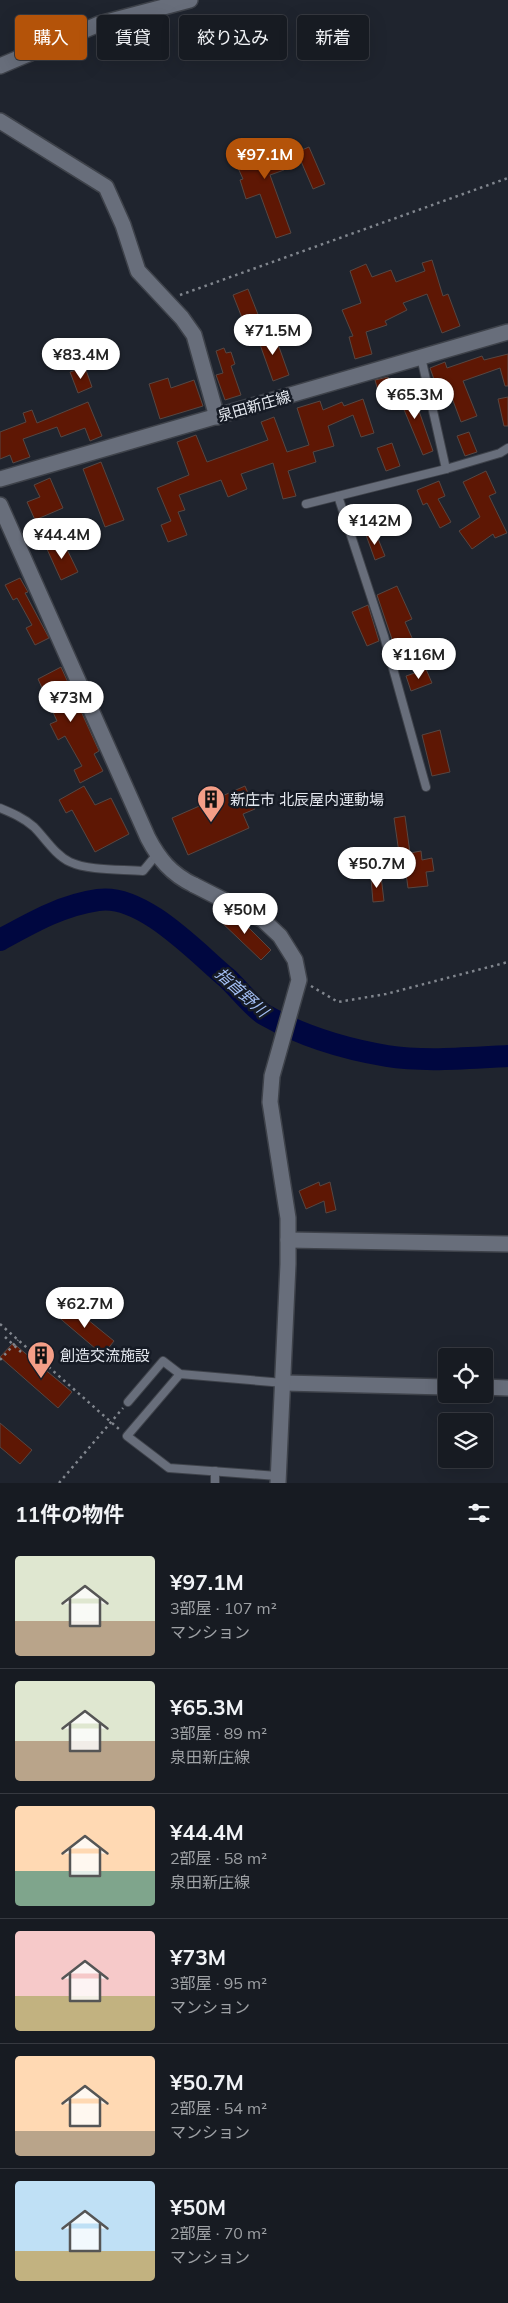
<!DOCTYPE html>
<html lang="ja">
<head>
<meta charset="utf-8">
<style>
  :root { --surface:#171b22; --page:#20242a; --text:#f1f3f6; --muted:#9ea1a5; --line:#363940; --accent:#b45309 }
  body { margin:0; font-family:Mulish,"Noto Sans JP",sans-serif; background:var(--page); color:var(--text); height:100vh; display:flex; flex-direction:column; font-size:19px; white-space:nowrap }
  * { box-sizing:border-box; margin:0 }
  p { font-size:16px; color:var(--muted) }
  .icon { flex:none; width:28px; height:28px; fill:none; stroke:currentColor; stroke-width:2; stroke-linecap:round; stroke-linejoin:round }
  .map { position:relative; height:1483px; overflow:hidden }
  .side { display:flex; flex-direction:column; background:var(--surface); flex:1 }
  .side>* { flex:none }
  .banner { position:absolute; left:15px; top:15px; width:479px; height:45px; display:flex; gap:10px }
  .tools { position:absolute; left:438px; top:1348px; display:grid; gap:10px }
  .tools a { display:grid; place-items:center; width:55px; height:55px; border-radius:5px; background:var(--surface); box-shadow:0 5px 20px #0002,0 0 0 1px var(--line); font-size:25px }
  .price { position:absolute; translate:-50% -42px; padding:0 11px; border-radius:18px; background:#fff; color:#222; font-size:16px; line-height:32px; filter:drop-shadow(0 1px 2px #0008) }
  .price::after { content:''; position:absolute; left:50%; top:30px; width:15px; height:11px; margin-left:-8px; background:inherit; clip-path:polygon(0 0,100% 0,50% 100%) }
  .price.active { background:var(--accent); color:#fff }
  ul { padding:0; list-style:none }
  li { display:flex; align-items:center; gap:15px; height:125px; padding:0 15px }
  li+li { border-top:1px solid var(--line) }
  li span { display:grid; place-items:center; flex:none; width:140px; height:100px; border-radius:5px; color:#555 }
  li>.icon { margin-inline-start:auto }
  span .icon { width:60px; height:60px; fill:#fffc; stroke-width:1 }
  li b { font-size:21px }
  h2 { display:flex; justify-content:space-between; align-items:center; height:60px; padding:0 15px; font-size:21px }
  .chip { padding:0 18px; border-radius:5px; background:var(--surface); box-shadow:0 5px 20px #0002,0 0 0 1px var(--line); font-size:18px; line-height:45px }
  .chip.active { background:var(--accent); color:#fff }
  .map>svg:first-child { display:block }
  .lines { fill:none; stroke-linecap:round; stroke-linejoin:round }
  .river { stroke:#000740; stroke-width:22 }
  .building { fill:#5e1704; stroke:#564743 }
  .service-casing { stroke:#3e424a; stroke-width:10 }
  .minor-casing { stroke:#3e424a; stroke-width:18 }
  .tertiary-casing { stroke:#3e424a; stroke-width:18 }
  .secondary-casing { stroke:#3e424a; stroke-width:18 }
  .path { stroke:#81868e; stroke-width:2.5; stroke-dasharray:2.5 4; stroke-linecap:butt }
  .service { stroke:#686e7b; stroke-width:8 }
  .minor { stroke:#686e7b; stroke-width:15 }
  .tertiary { stroke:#686e7b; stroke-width:15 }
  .secondary { stroke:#686e7b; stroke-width:15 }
  .labels { text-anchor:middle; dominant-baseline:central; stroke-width:5; stroke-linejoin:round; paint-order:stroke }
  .street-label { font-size:15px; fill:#e4e8ef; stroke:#161b25 }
  .poi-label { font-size:15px; fill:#e4e8ef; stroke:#161b25; text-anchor:start }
  .water-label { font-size:16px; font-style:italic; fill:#a4bff4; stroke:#161b25 }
</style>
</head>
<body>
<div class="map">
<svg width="508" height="1483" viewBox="0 0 508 1483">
  <rect width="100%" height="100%" fill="#1f242e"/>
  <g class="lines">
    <path class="river" d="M0 940C31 923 62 905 98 900 142 893 196 952 227 978 237 987 255 1010 265 1015 302 1036 345 1049 387 1056 423 1062 471 1058 508 1056"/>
  </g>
  <g class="building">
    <polygon points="285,141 290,155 284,170 270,175 291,233 276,238 260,194 246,199 240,180 243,179 230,150 240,146 244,155"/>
    <polygon points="309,147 325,184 313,189 297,152"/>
    <polygon points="432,260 443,296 448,294 460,326 442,333 427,294 403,303 407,310 385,321 387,325 366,332 372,354 355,359 349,337 353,336 342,310 361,303 350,271 366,264 372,277 391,270 396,282 425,271 422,263"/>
    <polygon points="248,289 261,322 246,328 233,295"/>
    <polygon points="273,330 289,375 273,381 257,336"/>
    <polygon points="224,348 226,353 231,352 235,364 231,366 241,395 225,400 216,375 223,373 216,351"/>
    <polygon points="508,354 508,386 505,386 500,368 463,381 477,416 461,422 446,382 436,385 430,368 445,362 447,368 482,356 484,360"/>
    <polygon points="85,367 92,387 78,393 70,372"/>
    <polygon points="388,377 391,386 378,391 375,380"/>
    <polygon points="168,378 171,388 194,380 203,406 160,419 149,384"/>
    <polygon points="411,388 433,451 423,455 397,393"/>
    <polygon points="508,397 508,426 504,426 498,399"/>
    <polygon points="363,399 374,433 361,437 353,415 328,426 334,446 313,452 316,462 288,471 296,496 283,499 273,463 241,474 247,489 228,497 221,480 179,495 185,510 178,512 187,535 168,542 161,525 171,521 157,488 189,475 177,442 196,435 207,462 268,440 261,422 274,417 287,452 309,445 297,408 320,401 323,410 342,402 344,406"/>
    <polygon points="88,402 102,436 90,441 85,428 61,437 57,427 23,439 30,457 13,463 10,455 0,459 0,432 26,422 23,413 32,410 37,423"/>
    <polygon points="469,432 477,452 465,456 457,436"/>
    <polygon points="392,443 400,466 386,471 377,448"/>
    <polygon points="101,462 124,520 105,527 83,469"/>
    <polygon points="486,471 496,493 489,496 507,533 495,538 493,534 472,549 459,531 480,517 463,482"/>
    <polygon points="50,478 63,508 35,520 27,502 40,497 34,485"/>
    <polygon points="439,481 445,496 438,499 451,522 440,528 427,503 423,505 417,490"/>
    <polygon points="375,531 385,556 375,560 366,535"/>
    <polygon points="62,539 78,572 61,580 46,547"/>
    <polygon points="20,578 28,592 25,593 49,638 35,645 26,628 32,625 17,598 13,600 5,585"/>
    <polygon points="397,586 412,619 405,622 417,649 398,657 377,595"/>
    <polygon points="368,605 379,641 367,646 352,612"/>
    <polygon points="61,667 99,751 94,754 103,771 80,783 74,770 82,766 65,736 58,740 50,724 57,721 38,679"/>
    <polygon points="426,669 432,683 411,691 406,676"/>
    <polygon points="440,730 450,772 432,776 422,735"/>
    <polygon points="84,786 95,805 111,798 129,834 95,852 72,810 66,813 59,800"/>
    <polygon points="245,786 255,809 243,814 249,828 188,855 172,818"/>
    <polygon points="405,816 410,853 421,851 422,860 432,858 434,871 426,872 428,886 408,888 406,873 402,874 394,818"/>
    <polygon points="381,876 384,901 373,902 371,878"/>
    <polygon points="225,911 240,919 271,950 261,960 218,919"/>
    <polygon points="319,1182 320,1186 330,1182 336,1210 326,1213 324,1201 306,1209 299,1191"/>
    <polygon points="66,1302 114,1341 103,1355 56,1315"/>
    <polygon points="13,1343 72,1392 58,1408 0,1357"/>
    <polygon points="0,1423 32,1450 20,1464 0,1447"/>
  </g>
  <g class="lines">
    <g class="service-casing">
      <g id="service">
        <polyline points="421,357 446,469"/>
        <polyline points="338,496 384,636 426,787"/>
        <polyline points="306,504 446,469 500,453 508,448"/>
        <path d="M0 808C12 813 24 818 34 827 45 838 55 855 70 862 89 871 123 869 143 871L157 854"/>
        <polyline points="180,1374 127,1436 169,1468 278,1476"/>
        <polyline points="128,1402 163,1361 180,1374 284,1383"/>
        <polyline points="215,1471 215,1483"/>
      </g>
    </g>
    <g class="minor-casing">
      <g id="minor">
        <polyline points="0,66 99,24 190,0"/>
        <polyline points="0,121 106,187 123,225 138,271 182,318 194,335 217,417"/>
        <path d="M0 505 148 838C159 859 171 874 194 885"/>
        <polyline points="288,1240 508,1244"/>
        <polyline points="284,1383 446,1387"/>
        <polyline points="484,1387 508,1388"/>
      </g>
    </g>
    <g class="tertiary-casing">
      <polyline id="tertiary" points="194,885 263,920 280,936 295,960 299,980 272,1076 270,1102 288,1218 288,1264 278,1483"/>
    </g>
    <g class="secondary-casing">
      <polyline id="secondary" points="0,479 508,332"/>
    </g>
    <g class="path">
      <polyline points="180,295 508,178"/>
      <polyline points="311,986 338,1002 386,994 508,962"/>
      <polyline points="0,1324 120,1430"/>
      <polyline points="5,1337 21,1352"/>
      <polyline points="0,1360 18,1340"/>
      <polyline points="59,1483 123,1408"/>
    </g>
    <use href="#service" class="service"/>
    <use href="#minor" class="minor"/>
    <use href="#tertiary" class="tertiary"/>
    <use href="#secondary" class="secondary"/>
  </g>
  <defs>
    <g id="building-pin" transform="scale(1.4375)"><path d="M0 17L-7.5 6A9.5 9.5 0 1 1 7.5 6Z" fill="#f49e87" stroke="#161b25"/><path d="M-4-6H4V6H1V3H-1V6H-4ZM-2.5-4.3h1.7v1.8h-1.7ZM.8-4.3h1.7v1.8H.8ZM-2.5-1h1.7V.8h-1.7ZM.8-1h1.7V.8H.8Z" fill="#111"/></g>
  </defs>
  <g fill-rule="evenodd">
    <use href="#building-pin" x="211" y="799"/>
    <use href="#building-pin" x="41" y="1355"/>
  </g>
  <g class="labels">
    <g class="street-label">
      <text transform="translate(254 406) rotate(-16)">泉田新庄線</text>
    </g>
    <g class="poi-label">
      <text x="230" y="799">新庄市 北辰屋内運動場</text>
      <text x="60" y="1355">創造交流施設</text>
    </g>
    <g class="water-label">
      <text transform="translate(242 992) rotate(42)">指首野川</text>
    </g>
  </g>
</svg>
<div class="tools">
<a><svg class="icon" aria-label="locate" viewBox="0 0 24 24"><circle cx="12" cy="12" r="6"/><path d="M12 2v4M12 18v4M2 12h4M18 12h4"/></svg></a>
<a><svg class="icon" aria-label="layers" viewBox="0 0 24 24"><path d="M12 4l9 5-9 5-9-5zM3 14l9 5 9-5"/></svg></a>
</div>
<b class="price active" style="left:265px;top:180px">¥97.1M</b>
<b class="price" style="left:273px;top:356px">¥71.5M</b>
<b class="price" style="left:81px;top:380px">¥83.4M</b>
<b class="price" style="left:415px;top:420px">¥65.3M</b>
<b class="price" style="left:375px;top:546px">¥142M</b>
<b class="price" style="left:62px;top:560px">¥44.4M</b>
<b class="price" style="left:419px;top:680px">¥116M</b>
<b class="price" style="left:71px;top:723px">¥73M</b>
<b class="price" style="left:377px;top:889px">¥50.7M</b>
<b class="price" style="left:245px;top:935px">¥50M</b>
<b class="price" style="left:85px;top:1329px">¥62.7M</b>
<div class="banner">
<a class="chip active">購入</a>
<a class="chip">賃貸</a>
<a class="chip">絞り込み</a>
<a class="chip">新着</a>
</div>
</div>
<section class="side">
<h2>11件の物件<svg class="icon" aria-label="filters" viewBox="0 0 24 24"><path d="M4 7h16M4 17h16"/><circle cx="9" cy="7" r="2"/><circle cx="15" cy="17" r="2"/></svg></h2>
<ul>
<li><span style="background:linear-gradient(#dfe7d0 65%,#b9a48a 0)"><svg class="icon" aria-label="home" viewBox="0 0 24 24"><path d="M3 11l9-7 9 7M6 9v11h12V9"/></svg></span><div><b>¥97.1M</b><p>3部屋 · 107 m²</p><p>マンション</p></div></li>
<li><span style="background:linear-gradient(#dfe7d0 60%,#b9a48a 0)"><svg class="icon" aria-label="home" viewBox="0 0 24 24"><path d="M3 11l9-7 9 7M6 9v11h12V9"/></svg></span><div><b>¥65.3M</b><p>3部屋 · 89 m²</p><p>泉田新庄線</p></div></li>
<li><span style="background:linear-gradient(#ffd9b3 65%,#7fa58c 0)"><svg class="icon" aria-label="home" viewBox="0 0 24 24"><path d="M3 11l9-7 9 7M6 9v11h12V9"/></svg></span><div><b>¥44.4M</b><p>2部屋 · 58 m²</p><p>泉田新庄線</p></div></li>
<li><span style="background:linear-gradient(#f6c9c9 65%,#c2b280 0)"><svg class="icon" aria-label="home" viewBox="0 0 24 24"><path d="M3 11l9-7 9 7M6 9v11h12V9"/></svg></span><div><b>¥73M</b><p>3部屋 · 95 m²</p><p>マンション</p></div></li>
<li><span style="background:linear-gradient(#ffd9b3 75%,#b9a48a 0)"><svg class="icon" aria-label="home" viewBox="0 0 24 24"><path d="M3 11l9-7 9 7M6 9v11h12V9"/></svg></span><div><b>¥50.7M</b><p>2部屋 · 54 m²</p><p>マンション</p></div></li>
<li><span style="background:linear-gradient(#bfe0f5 70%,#c2b280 0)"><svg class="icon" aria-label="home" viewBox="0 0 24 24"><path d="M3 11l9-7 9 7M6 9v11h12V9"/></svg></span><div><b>¥50M</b><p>2部屋 · 70 m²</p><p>マンション</p></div></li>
</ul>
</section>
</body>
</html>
